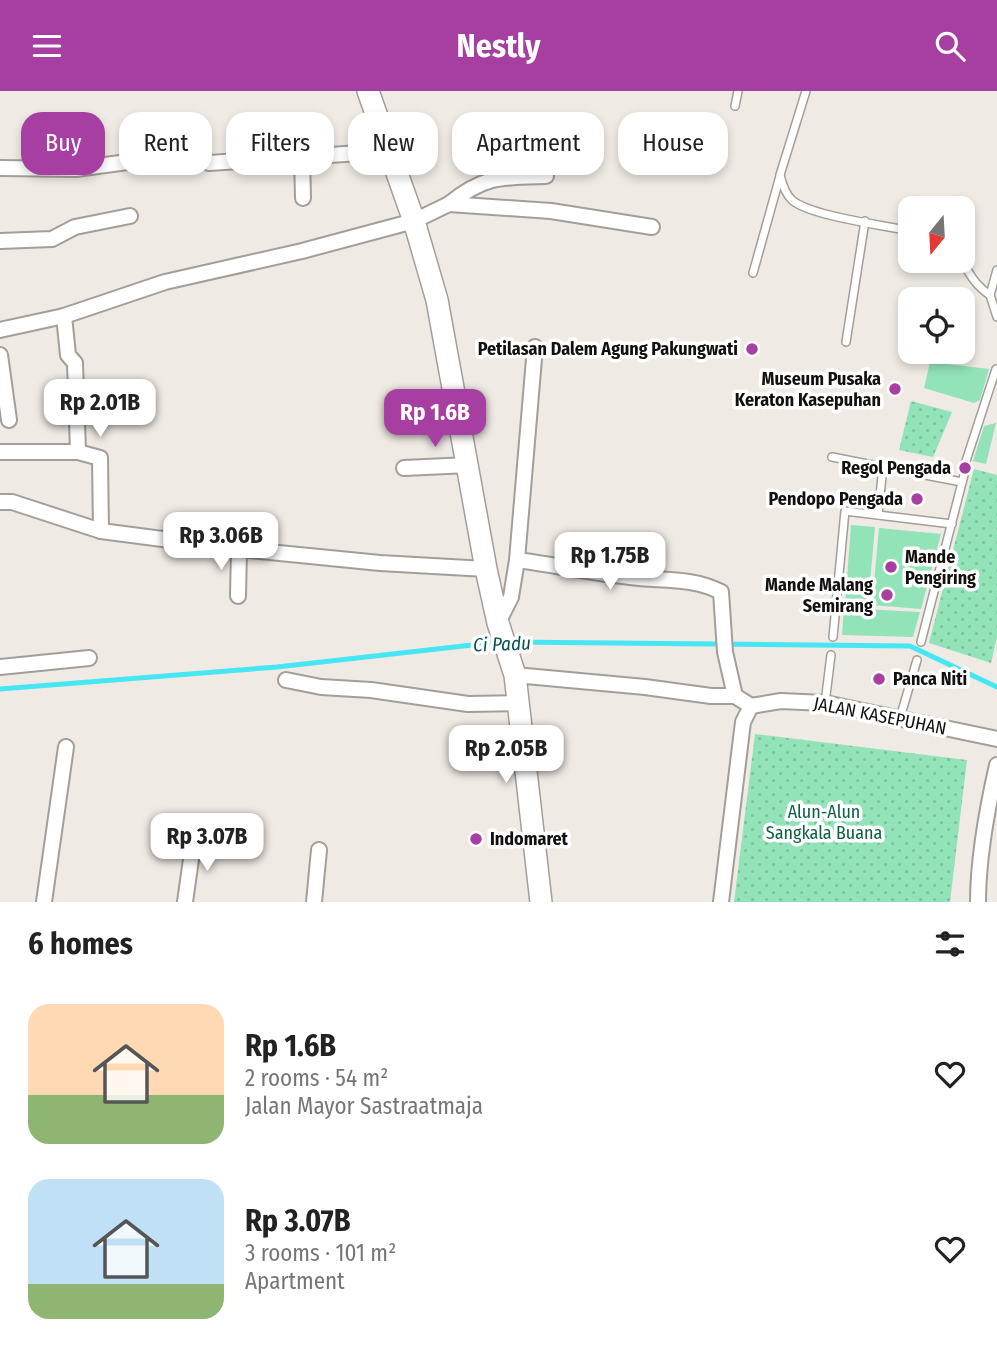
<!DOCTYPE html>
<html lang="en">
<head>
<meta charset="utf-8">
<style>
  :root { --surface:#fff; --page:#f6f6f6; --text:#222; --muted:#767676; --accent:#a73fa2 }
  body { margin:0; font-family:"Fira Sans Condensed",sans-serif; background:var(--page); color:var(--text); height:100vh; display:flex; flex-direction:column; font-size:26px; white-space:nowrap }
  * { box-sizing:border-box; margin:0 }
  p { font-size:23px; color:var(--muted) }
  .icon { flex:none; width:38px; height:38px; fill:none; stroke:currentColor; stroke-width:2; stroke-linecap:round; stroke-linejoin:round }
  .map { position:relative; height:811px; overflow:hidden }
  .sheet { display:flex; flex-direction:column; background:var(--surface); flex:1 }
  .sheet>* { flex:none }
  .guide { position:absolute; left:21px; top:21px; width:956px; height:63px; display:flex; gap:14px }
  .needle { width:46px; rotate:198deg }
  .buttons { position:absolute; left:898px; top:105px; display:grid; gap:14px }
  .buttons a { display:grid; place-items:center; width:77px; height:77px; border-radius:14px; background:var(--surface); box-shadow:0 4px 10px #0003; font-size:35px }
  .price { position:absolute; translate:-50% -60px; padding:0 16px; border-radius:14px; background:#fff; color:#222; font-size:23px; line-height:46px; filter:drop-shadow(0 2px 4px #0008) }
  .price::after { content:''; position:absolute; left:50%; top:42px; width:21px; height:16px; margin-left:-10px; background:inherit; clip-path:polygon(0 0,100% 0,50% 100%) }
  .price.current { background:var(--accent); color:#fff }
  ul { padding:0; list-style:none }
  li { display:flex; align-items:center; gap:21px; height:175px; padding:0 28px }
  li span { display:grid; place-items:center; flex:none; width:196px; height:140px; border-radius:21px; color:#555 }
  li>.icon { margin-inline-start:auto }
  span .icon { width:84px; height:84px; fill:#fffc; stroke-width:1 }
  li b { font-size:30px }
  h2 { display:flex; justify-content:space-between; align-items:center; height:84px; padding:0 28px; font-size:30px }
  .pill { padding:0 24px; border-radius:21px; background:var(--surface); box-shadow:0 4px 10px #0003; font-size:24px; line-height:63px }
  .pill.current { background:var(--accent); color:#fff }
  header { display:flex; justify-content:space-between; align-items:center; height:91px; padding:0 28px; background:var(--accent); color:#fff; font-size:32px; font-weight:700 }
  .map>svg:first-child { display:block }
  .green { fill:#92e3b8 }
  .park { fill:url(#park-dots) }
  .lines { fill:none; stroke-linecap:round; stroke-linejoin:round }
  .stream { stroke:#47e6f3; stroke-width:5 }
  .lane-casing { stroke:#a39e99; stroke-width:10 }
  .street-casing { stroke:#a39e99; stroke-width:18 }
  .secondary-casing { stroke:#a39e99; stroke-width:24 }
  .lane { stroke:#fff; stroke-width:7 }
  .street { stroke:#fff; stroke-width:14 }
  .secondary { stroke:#fff; stroke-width:21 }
  .poi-dot { fill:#a73fa2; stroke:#fff; stroke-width:2.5 }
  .labels { text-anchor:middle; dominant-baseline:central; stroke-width:7; stroke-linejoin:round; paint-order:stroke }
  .poi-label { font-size:18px; font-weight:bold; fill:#13110f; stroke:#fff; text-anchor:end }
  .street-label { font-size:18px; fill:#13110f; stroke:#fff }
  .park-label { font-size:18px; fill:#0c6240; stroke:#fff }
  .water-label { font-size:19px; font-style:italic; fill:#094f55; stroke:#fff }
</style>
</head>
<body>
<header><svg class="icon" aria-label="menu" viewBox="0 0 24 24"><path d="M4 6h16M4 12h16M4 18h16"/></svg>Nestly<svg class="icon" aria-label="search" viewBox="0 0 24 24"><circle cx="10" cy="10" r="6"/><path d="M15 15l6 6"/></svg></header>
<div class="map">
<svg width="997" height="811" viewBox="0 0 997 811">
  <defs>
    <pattern id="park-dots" width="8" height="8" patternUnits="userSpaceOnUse" patternTransform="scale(1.75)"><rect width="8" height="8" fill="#92e3b8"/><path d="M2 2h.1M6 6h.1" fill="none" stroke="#7dc29d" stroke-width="1.8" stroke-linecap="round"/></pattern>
  </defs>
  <rect width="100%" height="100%" fill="#f0eae5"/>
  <g class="green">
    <polygon points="930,271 989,278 980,309 974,312 924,297"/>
    <polygon points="996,332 986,373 973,370 984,335"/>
    <polygon points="851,434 875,436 868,513 845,512"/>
    <polygon points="879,437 941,443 921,518 872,514"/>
    <polygon points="844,517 920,521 913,546 842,544"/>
  </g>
  <g class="park">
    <polygon points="911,310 952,321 933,366 899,359"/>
    <polygon points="974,378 997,384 997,546 991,572 929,552"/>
    <polygon points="755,643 967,669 950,811 734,811"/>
  </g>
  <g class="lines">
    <g class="stream">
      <polyline points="509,551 910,555 997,596"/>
      <polyline points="0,598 277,576 499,551"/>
    </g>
    <g class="lane-casing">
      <g id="lane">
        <path d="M806 0 780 84C782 92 785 103 792 109 810 125 883 134 910 140"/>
        <polyline points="735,15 738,0"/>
        <path d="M962 170C970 184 976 195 990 204"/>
        <polyline points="997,179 990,204 997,226"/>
        <polyline points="753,182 780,85"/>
        <polyline points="846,251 865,130"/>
        <polyline points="832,366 883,376 878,424"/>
        <polyline points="966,370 996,278"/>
        <polyline points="883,376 962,391"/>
        <polyline points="833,546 845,420 952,433"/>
        <polyline points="921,551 965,380"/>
        <polyline points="825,612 831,564"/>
        <polyline points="900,627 917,569"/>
      </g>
    </g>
    <g class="street-casing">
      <g id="street">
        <polyline points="302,66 303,107"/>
        <polyline points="209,72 360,62 388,57"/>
        <polyline points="0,77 76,78 164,66"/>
        <path d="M449 113C485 84 502 86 546 85"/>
        <polyline points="0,150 52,148 75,136 130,125"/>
        <polyline points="64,225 68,264 75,272 78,361"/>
        <polyline points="0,239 64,225 165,191 302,160 414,130 449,113 551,120 652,136"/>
        <polyline points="0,264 9,329"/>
        <polyline points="0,361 78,361 100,367 101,440"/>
        <polyline points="404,377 469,374"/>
        <polyline points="0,411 12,411 101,440 239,458 380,472 486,478"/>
        <path d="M517 469C555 474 592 482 630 486 661 490 693 486 721 501L725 561 735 605 751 615"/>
        <polyline points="238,505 239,458"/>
        <polyline points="498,532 511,506 517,469 535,256"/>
        <polyline points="0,576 89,567"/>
        <polyline points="515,584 645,596 711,605 735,605"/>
        <polyline points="286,589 321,596 371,599 468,613 518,612"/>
        <polyline points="44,811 66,656"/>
        <polyline points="185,811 194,747"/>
        <polyline points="314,811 319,759"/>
        <polyline points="721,811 743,631 751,615 781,610 825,612 997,648"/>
        <path d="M978 811C978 766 987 718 997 674"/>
      </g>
    </g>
    <g class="secondary-casing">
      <polyline id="secondary" points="368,0 414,130 437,209 486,478 498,532 515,584 541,811"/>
    </g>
    <use href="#lane" class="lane"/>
    <use href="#street" class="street"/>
    <use href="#secondary" class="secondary"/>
  </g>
  <g class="poi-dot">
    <circle cx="752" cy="258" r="7"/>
    <circle cx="895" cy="298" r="7"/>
    <circle cx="965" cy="377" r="7"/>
    <circle cx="917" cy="408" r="7"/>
    <circle cx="891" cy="476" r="7"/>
    <circle cx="887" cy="504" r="7"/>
    <circle cx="879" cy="588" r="7"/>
    <circle cx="476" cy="748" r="7"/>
  </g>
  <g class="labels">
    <g class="poi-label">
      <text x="738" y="258">Petilasan Dalem Agung Pakungwati</text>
      <text x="881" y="288">Museum Pusaka<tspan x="881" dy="21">Keraton Kasepuhan</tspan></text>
      <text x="951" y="377">Regol Pengada</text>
      <text x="903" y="408">Pendopo Pengada</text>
      <text x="905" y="466" text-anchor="start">Mande<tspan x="905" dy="21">Pengiring</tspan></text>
      <text x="873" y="494">Mande Malang<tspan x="873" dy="21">Semirang</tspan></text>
      <text x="893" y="588" text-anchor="start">Panca Niti</text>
      <text x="490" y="748" text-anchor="start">Indomaret</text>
    </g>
    <g class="street-label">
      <text transform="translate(880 625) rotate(11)">JALAN KASEPUHAN</text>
    </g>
    <g class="park-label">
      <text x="824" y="721">Alun-Alun<tspan x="824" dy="21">Sangkala Buana</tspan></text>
    </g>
    <g class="water-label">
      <text transform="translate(502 553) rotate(-2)">Ci Padu</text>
    </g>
  </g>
</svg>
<div class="buttons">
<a><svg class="needle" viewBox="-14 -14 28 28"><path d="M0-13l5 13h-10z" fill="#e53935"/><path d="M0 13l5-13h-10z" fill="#767676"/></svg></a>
<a><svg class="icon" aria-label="locate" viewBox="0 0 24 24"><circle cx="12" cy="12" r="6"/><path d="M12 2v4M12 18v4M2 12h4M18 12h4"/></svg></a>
</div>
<b class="price" style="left:100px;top:348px">Rp 2.01B</b>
<b class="price current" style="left:435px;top:358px">Rp 1.6B</b>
<b class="price" style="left:221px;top:481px">Rp 3.06B</b>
<b class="price" style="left:610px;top:501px">Rp 1.75B</b>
<b class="price" style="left:506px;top:694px">Rp 2.05B</b>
<b class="price" style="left:207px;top:782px">Rp 3.07B</b>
<div class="guide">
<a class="pill current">Buy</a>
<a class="pill">Rent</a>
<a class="pill">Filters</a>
<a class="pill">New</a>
<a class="pill">Apartment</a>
<a class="pill">House</a>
</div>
</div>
<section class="sheet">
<h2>6 homes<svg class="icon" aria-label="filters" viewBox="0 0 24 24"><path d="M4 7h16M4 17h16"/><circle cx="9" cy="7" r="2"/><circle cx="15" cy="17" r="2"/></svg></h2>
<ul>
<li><span style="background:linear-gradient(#ffd9b3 65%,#8fb573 0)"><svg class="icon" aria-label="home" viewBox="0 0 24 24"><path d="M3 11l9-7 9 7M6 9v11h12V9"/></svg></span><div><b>Rp 1.6B</b><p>2 rooms · 54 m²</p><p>Jalan Mayor Sastraatmaja</p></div><svg class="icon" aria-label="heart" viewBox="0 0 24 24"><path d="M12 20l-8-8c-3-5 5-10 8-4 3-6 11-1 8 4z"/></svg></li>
<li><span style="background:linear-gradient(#bfe0f5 75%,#8fb573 0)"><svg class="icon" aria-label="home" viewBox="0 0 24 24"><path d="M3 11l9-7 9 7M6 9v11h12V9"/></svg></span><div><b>Rp 3.07B</b><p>3 rooms · 101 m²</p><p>Apartment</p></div><svg class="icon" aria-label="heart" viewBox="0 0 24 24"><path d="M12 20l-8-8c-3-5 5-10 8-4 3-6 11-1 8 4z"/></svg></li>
</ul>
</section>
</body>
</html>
